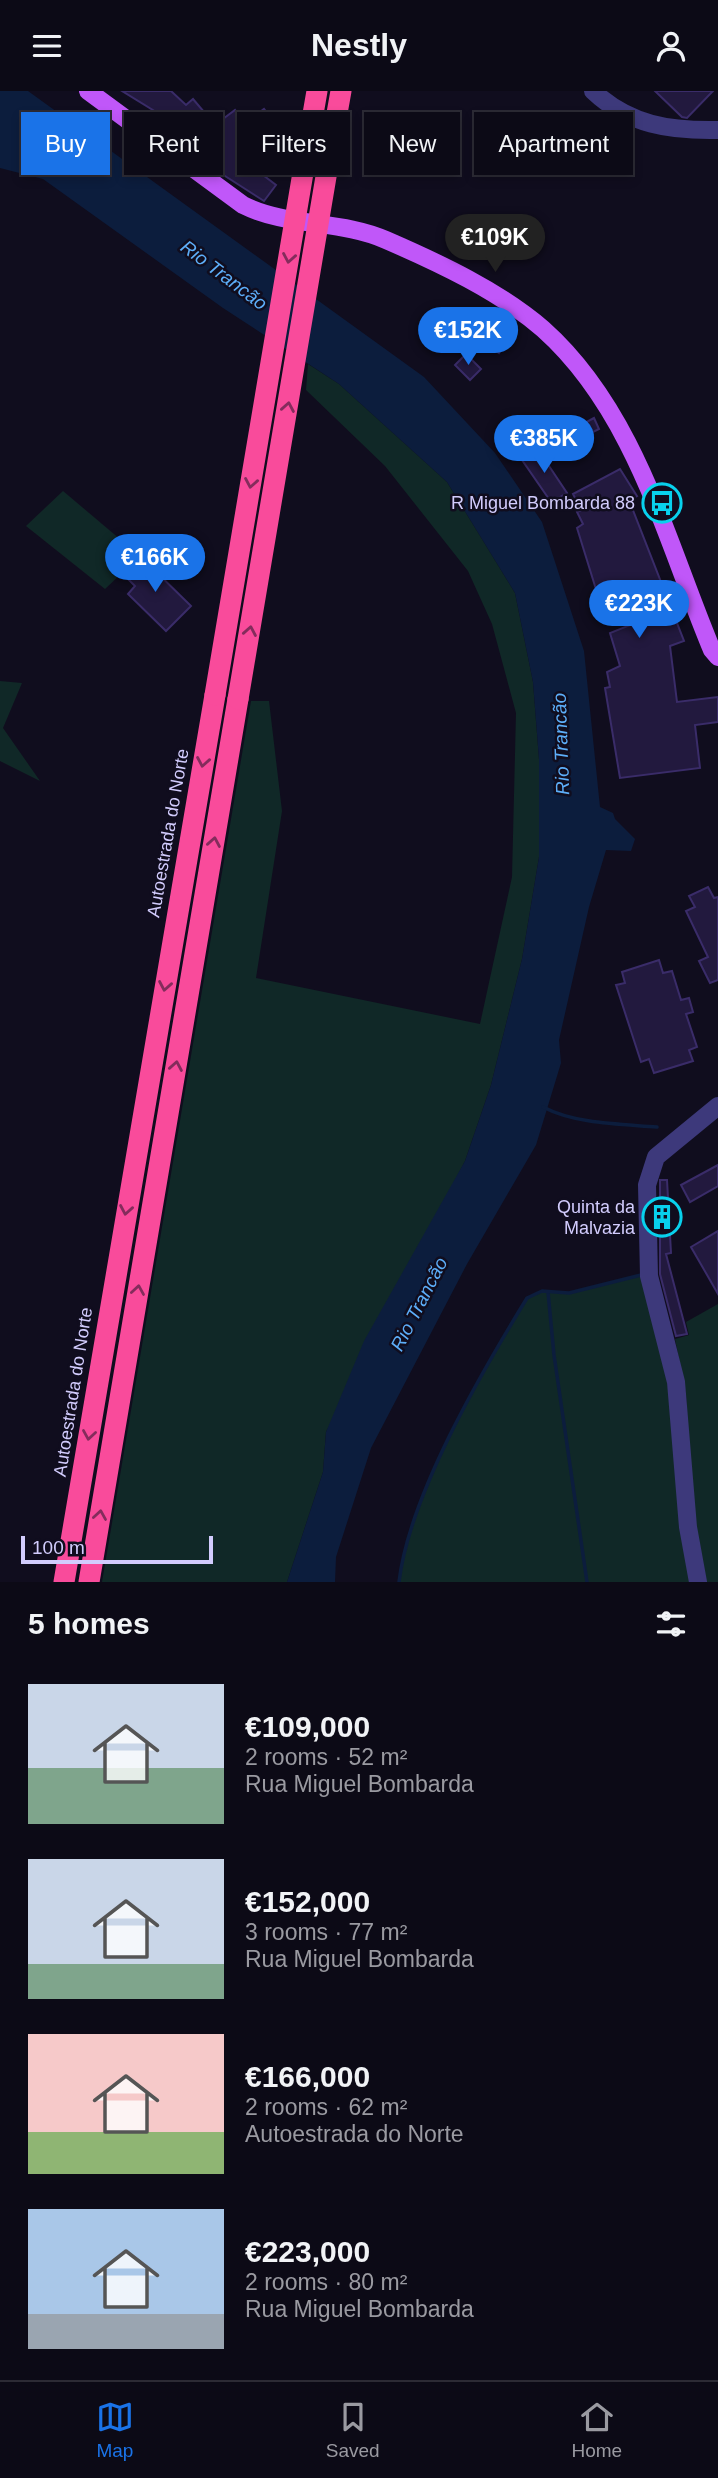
<!DOCTYPE html>
<html lang="en">
<head>
<meta charset="utf-8">
<style>
  :root { --surface:#0c0a16; --page:#1a1823; --text:#f1f3f6; --muted:#9a9aa1; --line:#2c2b35; --accent:#1a73e8 }
  body { margin:0; font-family:Helvetica,sans-serif; background:var(--page); color:var(--text); height:100vh; display:flex; flex-direction:column; font-size:26px; white-space:nowrap }
  * { box-sizing:border-box; margin:0 }
  p { font-size:23px; color:var(--muted) }
  .icon { flex:none; width:38px; height:38px; fill:none; stroke:currentColor; stroke-width:2; stroke-linecap:round; stroke-linejoin:round }
  .map { position:relative; height:1491px; overflow:hidden }
  .panel { display:flex; flex-direction:column; background:var(--surface); flex:1 }
  .panel>* { flex:none }
  .guide { position:absolute; left:21px; top:21px; width:677px; height:63px; display:flex; gap:14px }
  .scale { position:absolute; left:21px; bottom:18px; width:192px; box-sizing:border-box; padding-left:7px; border:4px solid #d2ccfd; border-top:0; font-size:19px; line-height:24px; white-space:nowrap; color:#d2ccfd; -webkit-text-stroke:5px #100d1e; paint-order:stroke }
  .price { position:absolute; translate:-50% -60px; padding:0 16px; border-radius:24px; background:var(--accent); color:#fff; font-size:23px; line-height:46px; filter:drop-shadow(0 2px 4px #0008) }
  .price::after { content:''; position:absolute; left:50%; top:42px; width:21px; height:16px; margin-left:-10px; background:inherit; clip-path:polygon(0 0,100% 0,50% 100%) }
  .price.active { background:#222; color:#fff }
  ul { padding:0; list-style:none }
  li { display:flex; align-items:center; gap:21px; height:175px; padding:0 28px }
  li span { display:grid; place-items:center; flex:none; width:196px; height:140px; border-radius:0px; color:#555 }
  li>.icon { margin-inline-start:auto }
  span .icon { width:84px; height:84px; fill:#fffc; stroke-width:1 }
  li b { font-size:30px }
  h2 { display:flex; justify-content:space-between; align-items:center; height:84px; padding:0 28px; font-size:30px }
  .chip { padding:0 24px; border-radius:0px; background:var(--surface); box-shadow:0 4px 10px #0003,0 0 0 2px var(--line); font-size:24px; line-height:63px }
  .chip.active { background:var(--accent); color:#fff }
  header { display:flex; justify-content:space-between; align-items:center; height:91px; padding:0 28px; background:var(--surface); font-size:32px; font-weight:800 }
  .dock { display:flex; justify-content:space-around; align-items:center; height:98px; border-top:2px solid var(--line); background:var(--surface); font-size:19px; color:var(--muted) }
  .dock a { display:grid; justify-items:center; gap:4px }
  .dock .active { color:var(--accent) }
  .map>svg:first-child { display:block }
  .green { fill:#102827 }
  .water { fill:#0c1d3d }
  .lines { fill:none; stroke-linecap:round; stroke-linejoin:round }
  .stream { stroke:#0c1d3d; stroke-width:3.5 }
  .building { fill:#22193e; stroke:#3a2c69; stroke-width:2 }
  .minor { stroke:#3d397b; stroke-width:18 }
  .major { stroke:#c057f9; stroke-width:18 }
  .highway { stroke:#f94b9b; stroke-width:21 }
  .highway-bridge { stroke:#f94b9b; stroke-width:21 }
  .oneway { stroke:#842c5c }
  .labels { text-anchor:middle; dominant-baseline:central; stroke-width:5; stroke-linejoin:round; paint-order:stroke }
  .poi-label { font-size:18px; fill:#d2ccfd; stroke:#100d1e; text-anchor:end }
  .street-label { font-size:18px; fill:#d2ccfd; stroke:#100d1e }
  .water-label { font-size:19px; font-style:italic; fill:#5daef9; stroke:#100d1e }
</style>
</head>
<body>
<header><svg class="icon" aria-label="menu" viewBox="0 0 24 24"><path d="M4 6h16M4 12h16M4 18h16"/></svg>Nestly<svg class="icon" aria-label="person" viewBox="0 0 24 24"><circle cx="12" cy="8" r="4"/><path d="M4 21q1-7 8-7t8 7"/></svg></header>
<div class="map">
<svg width="718" height="1491" viewBox="0 0 718 1491">
  <rect width="100%" height="100%" fill="#100d1e"/>
  <g class="green">
    <polygon points="308,273 339,293 447,391 515,502 533,591 539,668 539,766 522,868 491,994 465,1070 326,1341 323,1381 287,1491 102,1491 251,610 269,610 282,720 256,887 480,933 512,786 516,622 492,533 468,480 385,375 306,299"/>
    <polygon points="63,400 140,465 105,498 26,435"/>
    <polygon points="0,590 22,592 3,637 40,690 0,670"/>
    <path d="M641 1184 662 1249 693 1491H399C409 1405 481 1282 527 1207L542 1200 569 1202Z"/>
    <polygon points="718,1213 718,1491 704,1491 692,1420 686,1303 675,1248 689,1244 686,1231"/>
  </g>
  <polygon class="water" points="0,0 28,0 424,286 495,362 542,431 584,560 600,716 613,722 615,728 635,748 631,760 606,759 589,816 559,949 561,972 536,1054 467,1173 371,1357 336,1466 335,1491 287,1491 323,1381 326,1341 364,1250 465,1070 491,994 522,868 539,766 539,668 533,591 515,502 447,391 339,293 223,217 43,88 0,77"/>
  <g class="lines">
    <g class="stream">
      <path d="M543 1016C575 1033 621 1033 657 1036"/>
      <polyline points="548,1201 554,1264 587,1491"/>
      <path d="M399 1491C409 1405 481 1282 527 1207L542 1200 569 1202 641 1184"/>
    </g>
  </g>
  <g class="building">
    <polygon points="122,0 171,0 186,14 193,8 215,34 235,19 241,27 248,22 252,27 264,18 271,27 262,33 269,42 238,65 276,94 264,110 208,74 169,29"/>
    <polygon points="655,0 713,0 687,27 682,26"/>
    <polygon points="496,234 511,244 499,262 484,252"/>
    <polygon points="466,263 481,278 470,289 455,274"/>
    <polygon points="594,327 599,338 575,350 570,340"/>
    <polygon points="537,357 567,402 551,411 520,366"/>
    <polygon points="620,378 637,405 629,409 684,550 670,555 677,611 718,606 718,631 695,634 700,677 620,687 605,597 610,596 607,581 620,575 610,542 643,529 631,496 599,508 577,437 583,433 577,421 581,419 573,403"/>
    <polygon points="140,465 191,515 166,540 128,503 135,495 123,483"/>
    <polygon points="708,796 714,807 718,806 718,889 710,892 699,870 708,866 686,820 695,816 689,805"/>
    <polygon points="659,869 663,882 672,880 681,909 689,907 693,921 686,923 697,956 689,959 693,970 654,982 649,968 641,971 616,894 625,892 622,881"/>
    <polygon points="718,1074 718,1095 690,1111 681,1094"/>
    <polygon points="660,1089 667,1089 671,1162 666,1163 687,1243 676,1245 660,1183"/>
    <polygon points="718,1140 718,1203 691,1156"/>
  </g>
  <g class="lines">
    <g class="minor">
      <path d="M593 0C629 34 670 40 718 39"/>
      <polyline points="698,1491 688,1436 676,1291 649,1185 647,1094 656,1066 718,1015"/>
    </g>
    <path class="major" d="M88 0 243 114C287 136 341 129 386 149 439 172 499 200 543 238 635 320 666 449 712 559L718 566"/>
    <g class="highway">
      <polyline points="308,52 317,0"/>
      <polyline points="331,56 341,0"/>
      <polyline points="64,1491 215,604"/>
      <polyline points="89,1491 238,608"/>
    </g>
    <g class="highway-bridge">
      <polyline points="215,604 308,52"/>
      <polyline points="238,608 331,56"/>
    </g>
  </g>
  <defs><path id="oneway-chevron" d="M-2-3.5L2.5 0L-2 3.5" fill="none" stroke-width="1.6" stroke-linecap="round" stroke-linejoin="round" transform="scale(1.75)"/></defs>
  <g class="oneway">
    <use href="#oneway-chevron" transform="translate(289 167) rotate(100)"/>
    <use href="#oneway-chevron" transform="translate(288 316) rotate(-80)"/>
    <use href="#oneway-chevron" transform="translate(251 392) rotate(100)"/>
    <use href="#oneway-chevron" transform="translate(250 540) rotate(-80)"/>
    <use href="#oneway-chevron" transform="translate(203 671) rotate(100)"/>
    <use href="#oneway-chevron" transform="translate(214 751) rotate(-80)"/>
    <use href="#oneway-chevron" transform="translate(165 895) rotate(100)"/>
    <use href="#oneway-chevron" transform="translate(176 975) rotate(-80)"/>
    <use href="#oneway-chevron" transform="translate(126 1119) rotate(100)"/>
    <use href="#oneway-chevron" transform="translate(138 1199) rotate(-81)"/>
    <use href="#oneway-chevron" transform="translate(89 1344) rotate(99)"/>
    <use href="#oneway-chevron" transform="translate(100 1424) rotate(-81)"/>
  </g>
  <defs>
    <g id="bus-ring" transform="scale(2.0125)"><circle r="9.5" fill="#100d1e" stroke="#08d1ed" stroke-width="1.5"/><path d="M-5-6H5V4H4V6H2V4H-2V6H-4V4H-5ZM-3.5-4V0h7V-4ZM-3.5 1.2v1.5H-2V1.2ZM2 1.2v1.5H3.5V1.2Z" fill="#08d1ed"/></g>
    <g id="building-ring" transform="scale(2.0125)"><circle r="9.5" fill="#100d1e" stroke="#08d1ed" stroke-width="1.5"/><path d="M-4-6H4V6H1V3H-1V6H-4ZM-2.5-4.3h1.7v1.8h-1.7ZM.8-4.3h1.7v1.8H.8ZM-2.5-1h1.7V.8h-1.7ZM.8-1h1.7V.8H.8Z" fill="#08d1ed"/></g>
  </defs>
  <g fill-rule="evenodd">
    <use href="#bus-ring" x="662" y="412"/>
    <use href="#building-ring" x="662" y="1126"/>
  </g>
  <g class="labels">
    <g class="poi-label">
      <text x="635" y="412">R Miguel Bombarda 88</text>
      <text x="635" y="1116">Quinta da<tspan x="635" dy="21">Malvazia</tspan></text>
    </g>
    <g class="street-label">
      <text transform="translate(168 742) rotate(-80)">Autoestrada do Norte</text>
      <text transform="translate(73 1301) rotate(-81)">Autoestrada do Norte</text>
    </g>
    <g class="water-label">
      <text transform="translate(224 184) rotate(37)">Rio Trancão</text>
      <text transform="translate(561 653) rotate(-92)">Rio Trancão</text>
      <text transform="translate(419 1213) rotate(-63)">Rio Trancão</text>
    </g>
  </g>
</svg>
<div class="scale">100 m</div>
<b class="price active" style="left:495px;top:183px">€109K</b>
<b class="price" style="left:468px;top:276px">€152K</b>
<b class="price" style="left:544px;top:384px">€385K</b>
<b class="price" style="left:155px;top:503px">€166K</b>
<b class="price" style="left:639px;top:549px">€223K</b>
<div class="guide">
<a class="chip active">Buy</a>
<a class="chip">Rent</a>
<a class="chip">Filters</a>
<a class="chip">New</a>
<a class="chip">Apartment</a>
</div>
</div>
<section class="panel">
<h2>5 homes<svg class="icon" aria-label="filters" viewBox="0 0 24 24"><path d="M4 7h16M4 17h16"/><circle cx="9" cy="7" r="2"/><circle cx="15" cy="17" r="2"/></svg></h2>
<ul>
<li><span style="background:linear-gradient(#c9d6e8 60%,#7fa58c 0)"><svg class="icon" aria-label="home" viewBox="0 0 24 24"><path d="M3 11l9-7 9 7M6 9v11h12V9"/></svg></span><div><b>€109,000</b><p>2 rooms · 52 m²</p><p>Rua Miguel Bombarda</p></div></li>
<li><span style="background:linear-gradient(#c9d6e8 75%,#7fa58c 0)"><svg class="icon" aria-label="home" viewBox="0 0 24 24"><path d="M3 11l9-7 9 7M6 9v11h12V9"/></svg></span><div><b>€152,000</b><p>3 rooms · 77 m²</p><p>Rua Miguel Bombarda</p></div></li>
<li><span style="background:linear-gradient(#f6c9c9 70%,#8fb573 0)"><svg class="icon" aria-label="home" viewBox="0 0 24 24"><path d="M3 11l9-7 9 7M6 9v11h12V9"/></svg></span><div><b>€166,000</b><p>2 rooms · 62 m²</p><p>Autoestrada do Norte</p></div></li>
<li><span style="background:linear-gradient(#a9c7e8 75%,#9aa5b1 0)"><svg class="icon" aria-label="home" viewBox="0 0 24 24"><path d="M3 11l9-7 9 7M6 9v11h12V9"/></svg></span><div><b>€223,000</b><p>2 rooms · 80 m²</p><p>Rua Miguel Bombarda</p></div></li>
</ul>
</section>
<nav class="dock">
<a class="active"><svg class="icon" aria-label="map" viewBox="0 0 24 24"><path d="M3 6l6-2 6 2 6-2v14l-6 2-6-2-6 2zM9 4v14M15 6v14"/></svg>Map</a>
<a><svg class="icon" aria-label="saved" viewBox="0 0 24 24"><path d="M7 4h10v16l-5-4-5 4z"/></svg>Saved</a>
<a><svg class="icon" aria-label="home" viewBox="0 0 24 24"><path d="M3 11l9-7 9 7M6 9v11h12V9"/></svg>Home</a>
</nav>
</body>
</html>
